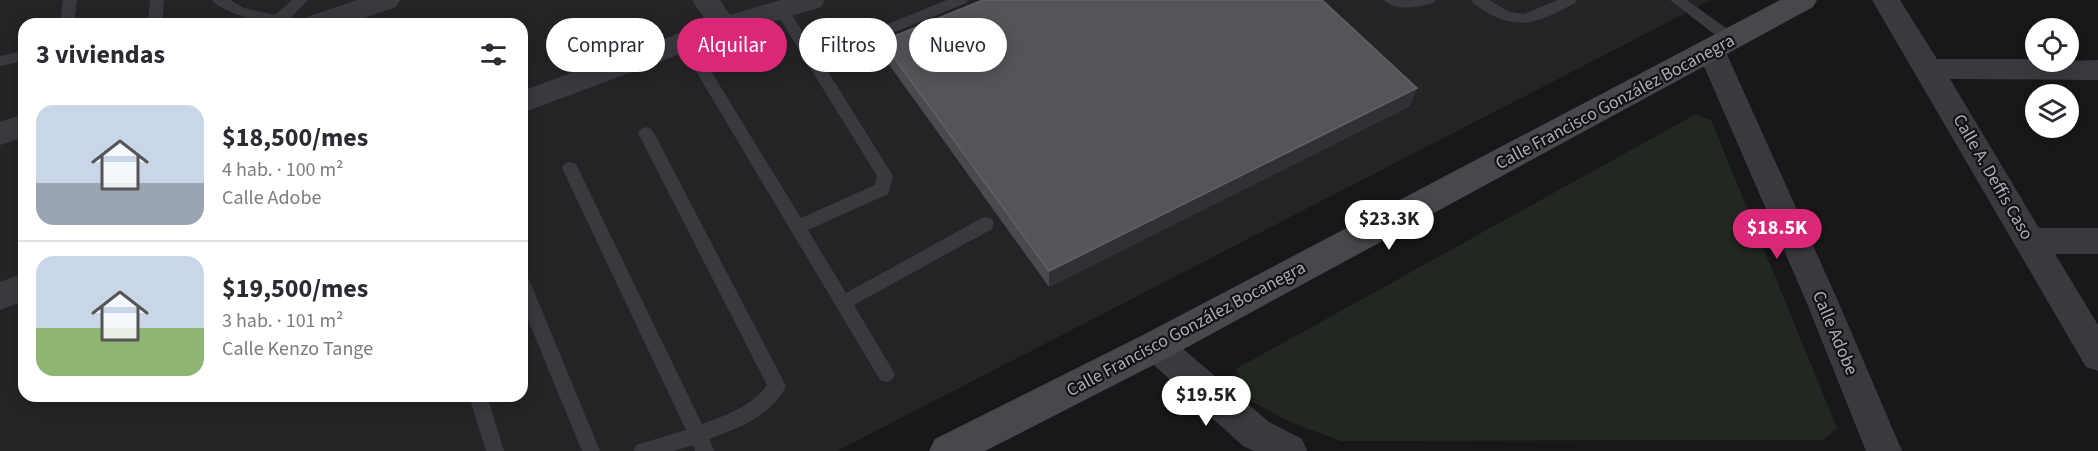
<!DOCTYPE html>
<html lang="es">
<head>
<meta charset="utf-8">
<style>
  :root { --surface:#fff; --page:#f2f2f3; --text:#2b2b33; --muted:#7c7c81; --line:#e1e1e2; --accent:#db2777 }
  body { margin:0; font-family:"Source Sans 3",sans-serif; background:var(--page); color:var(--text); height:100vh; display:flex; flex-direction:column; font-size:22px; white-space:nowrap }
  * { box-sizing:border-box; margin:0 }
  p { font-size:20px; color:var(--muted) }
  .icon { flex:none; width:33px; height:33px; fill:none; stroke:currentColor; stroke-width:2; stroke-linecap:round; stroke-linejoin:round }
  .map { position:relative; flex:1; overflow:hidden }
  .drawer { position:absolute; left:18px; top:18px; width:510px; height:384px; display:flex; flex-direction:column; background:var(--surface); border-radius:18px; box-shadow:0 3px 15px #0003 }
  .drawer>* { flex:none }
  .banner { position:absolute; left:546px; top:18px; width:570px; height:54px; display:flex; gap:12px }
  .fabs { position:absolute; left:2025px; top:18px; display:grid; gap:12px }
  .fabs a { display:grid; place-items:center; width:54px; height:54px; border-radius:50%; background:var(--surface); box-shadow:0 3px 15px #0003; font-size:30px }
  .price { position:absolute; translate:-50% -51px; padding:0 14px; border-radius:21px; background:#fff; color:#222; font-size:20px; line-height:39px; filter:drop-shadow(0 2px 3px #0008) }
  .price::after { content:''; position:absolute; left:50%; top:36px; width:18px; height:14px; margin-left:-9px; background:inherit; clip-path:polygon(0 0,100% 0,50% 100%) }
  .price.on { background:var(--accent); color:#fff }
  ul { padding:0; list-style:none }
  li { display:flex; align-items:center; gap:18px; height:150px; padding:0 18px }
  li+li { border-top:2px solid var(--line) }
  li span { display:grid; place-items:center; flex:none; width:168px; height:120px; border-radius:18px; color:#555 }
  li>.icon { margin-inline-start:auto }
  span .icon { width:72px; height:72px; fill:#fffc; stroke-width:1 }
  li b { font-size:26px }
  h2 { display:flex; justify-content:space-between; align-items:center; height:72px; padding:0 18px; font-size:26px }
  .chip { padding:0 21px; border-radius:27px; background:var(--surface); box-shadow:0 3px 15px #0003; font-size:21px; line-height:54px }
  .chip.on { background:var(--accent); color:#fff }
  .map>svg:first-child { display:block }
  .built { fill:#242427; fill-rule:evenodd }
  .green { fill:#202821 }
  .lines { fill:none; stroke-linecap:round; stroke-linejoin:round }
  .lane { fill:#39393f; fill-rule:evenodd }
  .street { fill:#39393f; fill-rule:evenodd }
  .secondary { fill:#47484e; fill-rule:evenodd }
  .wall { fill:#49494f }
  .shaded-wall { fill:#313135 }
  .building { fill:#54545a; stroke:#616269; stroke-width:1.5 }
  .labels { text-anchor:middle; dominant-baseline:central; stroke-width:4.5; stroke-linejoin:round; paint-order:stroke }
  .street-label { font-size:18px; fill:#aaadb9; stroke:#131315 }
</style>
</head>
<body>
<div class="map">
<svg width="2098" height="451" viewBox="0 0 2098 451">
  <rect width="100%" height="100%" fill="#18181a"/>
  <path class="built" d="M0 0H1711L837 451H0ZM24 24H522V396H24Z"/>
  <polygon class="green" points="1696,114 1711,120 1837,428 1823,440 1341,441 1292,423 1249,400 1236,369"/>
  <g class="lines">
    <g class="lane">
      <polygon points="63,0 77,0 74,24 60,24"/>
      <polygon points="150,0 164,0 162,24 148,24"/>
      <path d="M212 0H230L244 8 275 15 292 0H308L290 19 296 20 298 24C265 24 243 20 214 3Z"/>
      <polygon points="947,0 968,0 966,3 822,62 893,176 888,194 808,230 846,293 980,219 986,217 992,219 994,224 992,229 854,305 895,374 892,380 886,382 880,380 678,41 685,36 690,37 801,218 875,185 877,176 775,11 777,7 787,7 816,53"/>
      <path d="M1384 0H1436L1434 3C1420 7 1394 12 1384 0Z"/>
      <path d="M1471 0H1489L1510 12 1524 14 1558 0H1577L1575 3C1544 19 1524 32 1490 14 1483 10 1475 6 1471 0Z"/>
      <polygon points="1670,0 1687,0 1737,36 1739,40 1737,44 1727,44"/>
      <polygon points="24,51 24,61 0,66 0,56"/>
      <path d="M646 127 651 129 654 133 786 386C772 416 738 428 709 439L714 451H695L693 445 674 451H634L636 445 686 430 562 168 564 164 570 162 576 164 702 424C724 416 753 406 767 385L638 133 641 129Z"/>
      <polygon points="522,277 528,279 531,284 600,451 582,451 522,305"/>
      <polygon points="469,396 487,396 504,451 486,451"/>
    </g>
    <g class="street">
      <polygon points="357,0 400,0 396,7 346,24 303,24 307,17"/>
      <polygon points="692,0 720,0 730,15 780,0 825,0 821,7 734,34 522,113 522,91 707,23"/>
      <polygon points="1872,0 1900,0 1937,59 2036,59 2036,62 2098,60 2098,80 1950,79 2039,228 2098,228 2098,254 2055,254 2098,325 2098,371 2086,367"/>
      <polygon points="1711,40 1721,43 1725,50 1838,301 1902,451 1866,451 1806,301 1697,50 1701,43"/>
      <polygon points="24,114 24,137 0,145 0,122"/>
      <polygon points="24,273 24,301 0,310 0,282"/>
      <polygon points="1156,331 1168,336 1269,422 1302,439 1307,451 1254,451 1243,446 1144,356 1139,346 1144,336"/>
    </g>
    <polygon class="secondary" points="1780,0 1817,0 1813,7 1169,357 985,451 929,451 935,439 1143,335"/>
  </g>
  <polygon class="wall" points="882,41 1417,88 1410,106 1049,287 885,59"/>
  <polygon class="shaded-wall" points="1417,88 1410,106 1049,287 1049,271"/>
  <polygon class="building" points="983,0 1322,0 1417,88 1049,271 882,41"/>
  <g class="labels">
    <g class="street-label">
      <text transform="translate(1615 102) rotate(-28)">Calle Francisco González Bocanegra</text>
      <text transform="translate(1993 177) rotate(60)">Calle A. Deffis Caso</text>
      <text transform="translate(1186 329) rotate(-28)">Calle Francisco González Bocanegra</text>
      <text transform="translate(1835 333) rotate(67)">Calle Adobe</text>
    </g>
  </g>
</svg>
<div class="fabs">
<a><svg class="icon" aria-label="locate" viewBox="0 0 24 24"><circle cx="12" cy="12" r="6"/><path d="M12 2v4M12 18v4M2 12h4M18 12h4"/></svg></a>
<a><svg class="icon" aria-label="layers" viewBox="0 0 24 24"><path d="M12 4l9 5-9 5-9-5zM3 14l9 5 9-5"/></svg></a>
</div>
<b class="price" style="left:1389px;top:251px">$23.3K</b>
<b class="price on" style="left:1777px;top:260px">$18.5K</b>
<b class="price" style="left:1206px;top:427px">$19.5K</b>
<div class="banner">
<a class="chip">Comprar</a>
<a class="chip on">Alquilar</a>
<a class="chip">Filtros</a>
<a class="chip">Nuevo</a>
</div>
<section class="drawer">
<h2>3 viviendas<svg class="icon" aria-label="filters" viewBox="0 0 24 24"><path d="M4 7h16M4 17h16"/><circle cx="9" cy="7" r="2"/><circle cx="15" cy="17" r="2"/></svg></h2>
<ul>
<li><span style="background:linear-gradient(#c9d6e8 65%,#9aa5b1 0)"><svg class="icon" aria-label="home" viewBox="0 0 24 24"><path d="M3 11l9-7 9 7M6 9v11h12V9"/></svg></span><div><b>$18,500/mes</b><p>4 hab. · 100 m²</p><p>Calle Adobe</p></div></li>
<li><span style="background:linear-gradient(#c9d6e8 60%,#8fb573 0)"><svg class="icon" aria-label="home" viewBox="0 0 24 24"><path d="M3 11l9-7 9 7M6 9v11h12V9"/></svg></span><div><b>$19,500/mes</b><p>3 hab. · 101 m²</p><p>Calle Kenzo Tange</p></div></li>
</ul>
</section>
</div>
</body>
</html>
